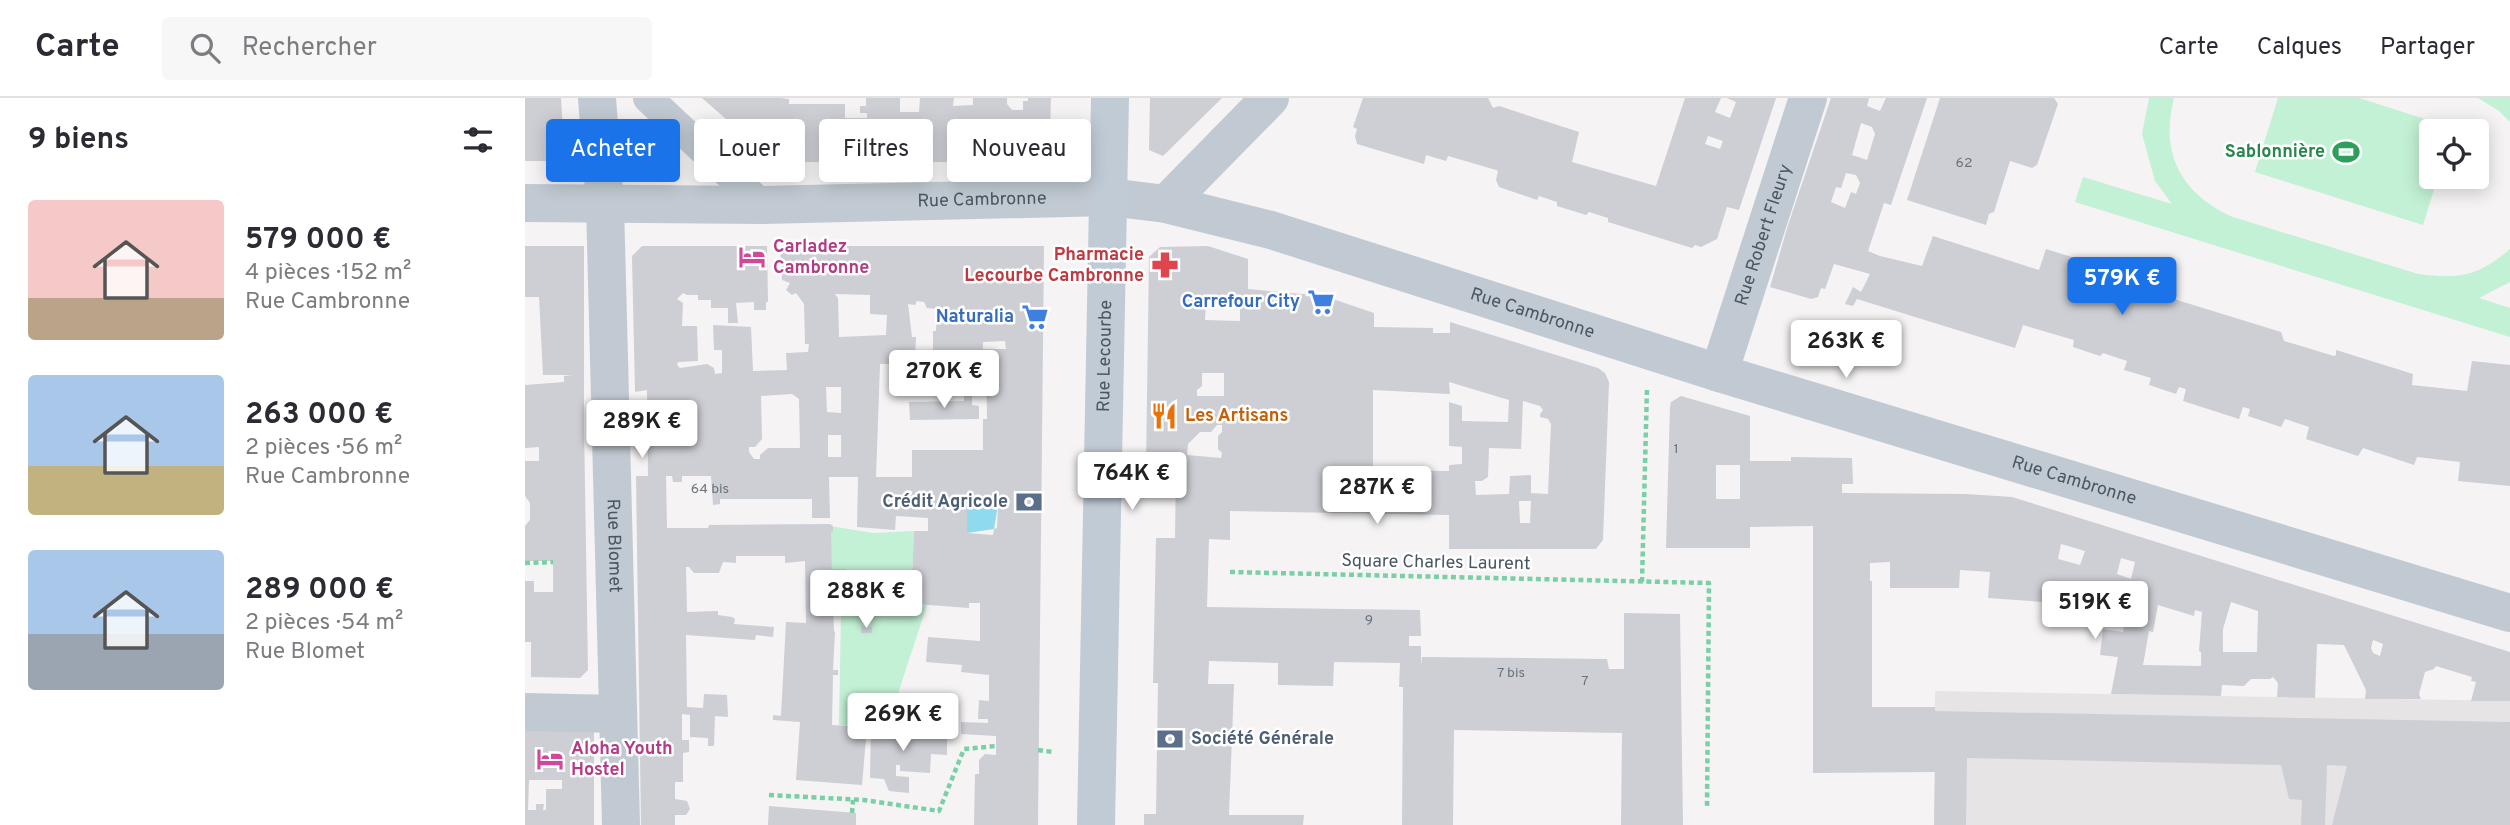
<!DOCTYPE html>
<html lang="fr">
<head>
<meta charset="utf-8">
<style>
  :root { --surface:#fff; --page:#f7f7f7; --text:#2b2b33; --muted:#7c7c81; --line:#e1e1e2; --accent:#1a73e8 }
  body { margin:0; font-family:Overpass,sans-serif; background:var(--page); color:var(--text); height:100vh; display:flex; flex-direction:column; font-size:26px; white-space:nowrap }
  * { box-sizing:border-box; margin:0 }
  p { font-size:23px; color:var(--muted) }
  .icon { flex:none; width:38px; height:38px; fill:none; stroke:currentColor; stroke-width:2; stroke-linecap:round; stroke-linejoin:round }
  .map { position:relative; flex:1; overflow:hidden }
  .details { display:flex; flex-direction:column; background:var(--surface); width:525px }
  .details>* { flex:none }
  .hud { position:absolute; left:21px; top:21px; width:665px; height:63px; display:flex; gap:14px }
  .buttons { position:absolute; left:1894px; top:21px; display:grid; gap:14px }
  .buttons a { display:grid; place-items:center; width:70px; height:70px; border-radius:7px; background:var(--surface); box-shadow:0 4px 18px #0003; font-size:35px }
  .price { position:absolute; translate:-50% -60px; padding:0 16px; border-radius:7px; background:#fff; color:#222; font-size:23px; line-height:46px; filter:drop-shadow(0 2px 4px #0008) }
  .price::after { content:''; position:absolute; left:50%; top:42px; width:21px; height:16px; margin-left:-10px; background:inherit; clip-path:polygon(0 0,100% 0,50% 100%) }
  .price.selected { background:var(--accent); color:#fff }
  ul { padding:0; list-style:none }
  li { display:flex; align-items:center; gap:21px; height:175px; padding:0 28px }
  li span { display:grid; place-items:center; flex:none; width:196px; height:140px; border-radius:7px; color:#555 }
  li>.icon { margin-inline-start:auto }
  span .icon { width:84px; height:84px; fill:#fffc; stroke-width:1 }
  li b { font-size:30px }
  h2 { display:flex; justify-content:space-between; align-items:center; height:84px; padding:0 28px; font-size:30px }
  .chip { padding:0 24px; border-radius:7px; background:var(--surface); box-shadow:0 4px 18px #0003; font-size:24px; line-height:63px }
  .chip.selected { background:var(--accent); color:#fff }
  header { display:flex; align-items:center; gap:42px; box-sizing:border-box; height:98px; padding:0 35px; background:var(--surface); border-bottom:2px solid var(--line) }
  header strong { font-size:33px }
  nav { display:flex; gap:38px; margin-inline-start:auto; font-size:24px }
  .search { width:490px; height:63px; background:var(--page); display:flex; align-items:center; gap:18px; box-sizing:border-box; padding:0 24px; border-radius:7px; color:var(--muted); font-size:26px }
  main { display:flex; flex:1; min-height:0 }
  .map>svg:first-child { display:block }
  .education { fill:#e6e4e5 }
  .green { fill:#c3f1d5 }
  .water { fill:#90daee }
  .building { fill:#cdcfd5; fill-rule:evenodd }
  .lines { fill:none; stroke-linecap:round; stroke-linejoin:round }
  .path { stroke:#7ad0a6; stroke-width:4.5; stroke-dasharray:5 3.5; stroke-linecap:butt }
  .pedestrian { stroke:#c1cad2; stroke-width:30 }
  .minor { stroke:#c1cad2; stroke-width:38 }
  .tertiary { stroke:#c1cad2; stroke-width:38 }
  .secondary { stroke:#c1cbd6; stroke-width:38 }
  .labels { text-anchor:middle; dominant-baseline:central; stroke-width:5; stroke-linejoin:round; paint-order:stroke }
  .number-label { font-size:14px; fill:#6b747e }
  .leisure-label { font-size:18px; font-weight:bold; fill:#27864d; stroke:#fff; text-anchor:end }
  .street-label { font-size:18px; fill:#4a5661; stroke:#fff }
  .hotel-label { font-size:18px; font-weight:bold; fill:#b23c85; stroke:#fff; text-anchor:start }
  .health-label { font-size:18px; font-weight:bold; fill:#be3a42; stroke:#fff; text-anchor:end }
  .shop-label { font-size:18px; font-weight:bold; fill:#366cbe; stroke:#fff; text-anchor:end }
  .food-label { font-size:18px; font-weight:bold; fill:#c56008; stroke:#fff; text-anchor:start }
  .service-label { font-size:18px; font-weight:bold; fill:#4e5e75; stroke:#fff; text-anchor:end }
</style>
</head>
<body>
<header>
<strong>Carte</strong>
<div class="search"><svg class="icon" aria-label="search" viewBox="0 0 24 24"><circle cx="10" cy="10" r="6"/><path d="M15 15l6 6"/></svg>Rechercher</div>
<nav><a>Carte</a><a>Calques</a><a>Partager</a></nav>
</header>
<main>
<section class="details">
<h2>9 biens<svg class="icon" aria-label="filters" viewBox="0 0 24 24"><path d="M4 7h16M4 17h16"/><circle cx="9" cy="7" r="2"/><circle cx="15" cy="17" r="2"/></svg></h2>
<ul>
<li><span style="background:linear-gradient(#f6c9c9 70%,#b9a48a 0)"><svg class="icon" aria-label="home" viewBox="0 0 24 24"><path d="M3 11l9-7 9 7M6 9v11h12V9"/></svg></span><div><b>579 000 €</b><p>4 pièces · 152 m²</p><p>Rue Cambronne</p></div></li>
<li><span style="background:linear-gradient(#a9c7e8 65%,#c2b280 0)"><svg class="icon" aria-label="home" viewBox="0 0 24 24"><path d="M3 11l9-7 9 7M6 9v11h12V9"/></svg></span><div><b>263 000 €</b><p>2 pièces · 56 m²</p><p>Rue Cambronne</p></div></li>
<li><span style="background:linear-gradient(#a9c7e8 60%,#9aa5b1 0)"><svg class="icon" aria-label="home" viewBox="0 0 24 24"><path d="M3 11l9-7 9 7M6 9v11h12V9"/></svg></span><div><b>289 000 €</b><p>2 pièces · 54 m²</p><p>Rue Blomet</p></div></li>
</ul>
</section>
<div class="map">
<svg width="1985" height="727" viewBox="0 0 1985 727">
  <rect width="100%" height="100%" fill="#f5f3f3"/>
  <polygon class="education" points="1410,593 1985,603 1985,727 1409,727"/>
  <g class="green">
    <path d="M1624 0H1649C1635 55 1655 94 1705 118L1893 176C1935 181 1952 179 1985 151V184L1954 200 1985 210V239L1550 104 1558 79 1647 106 1630 83 1617 36Z"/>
    <polygon points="1753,0 1834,0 1928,30 1927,33 1906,33 1906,79 1913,79 1898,127 1730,74"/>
    <polygon points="1953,0 1985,0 1985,24 1974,13"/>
    <polygon points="305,428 348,435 389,433 387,482 307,471"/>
    <polygon points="402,507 362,629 314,627 316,515"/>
  </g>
  <polygon class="water" points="442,407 473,407 469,431 442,435"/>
  <g class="building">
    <polygon points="0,0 36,0 40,63 0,63"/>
    <polygon points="177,0 256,0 264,1 264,6 320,6 320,20 342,20 342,15 335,15 335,8 341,8 341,0 375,0 375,14 394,14 395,0 429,0 428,8 448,7 448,0 482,0 482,6 487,12 498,12 498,3 503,3 503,0 526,0 524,55 515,64 250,64"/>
    <polygon points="625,0 697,0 638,58 624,52"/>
    <path d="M838 0H963L968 10 974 8 1054 34 1047 64 1131 88 1160 0H1196L1190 14 1205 20 1211 4 1202 0H1251L1214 112 1202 109 1192 141 1176 149 1170 147 1167 150 1083 124V120L1064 114 1061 117 1032 108V104L1014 98 1012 102 974 89 971 82 973 73 971 72 923 58 921 63 901 57 899 66 832 46 830 38 832 31 828 29ZM1183 38 1198 43 1195 51 1180 46Z"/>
    <path d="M1306 0H1344L1342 8 1355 13 1361 0H1402L1366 107 1359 105 1343 153 1355 158 1397 168 1408 138 1514 172 1521 151 1627 184 1624 193 1626 194 1756 234 1759 243 1809 258 1811 257V252L1888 276 1887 287 1942 293 1947 263 1985 267V388L1933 383 1935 364 1892 359 1889 367 1838 350 1833 358 1781 341 1784 329 1760 321 1756 329 1723 318 1725 311 1718 309 1714 321 1658 303 1661 291 1654 289 1651 296 1624 287 1626 280 1599 272 1602 263 1578 255 1575 258 1548 249 1549 242 1498 227 1490 250 1332 201 1328 208 1320 206 1328 189 1336 194 1345 176 1309 166 1300 191 1296 190 1293 199 1286 201 1245 189 1263 127ZM1336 25 1347 29 1350 36 1342 62 1327 57ZM1321 75 1331 77 1335 85 1331 96 1326 94 1320 110 1306 104 1311 89 1316 90Z"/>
    <polygon points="1415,0 1529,0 1533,6 1512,67 1507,70 1485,63 1469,114 1464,116 1461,127 1382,102"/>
    <polygon points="0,148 59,148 59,326 63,572 55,580 6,579 6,544 0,544 0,483 9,483 9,494 28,494 28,463 0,463 0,428 5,422 5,405 0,398 0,363 14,363 14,349 0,350 0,287 39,284 39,278 48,277 18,277 14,199 0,199"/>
    <path d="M117 148H242L243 204H241V212H229V204L211 205 213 225H203V210H186V202H173V197H162L158 195 152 201 158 205 157 228H172L173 263 153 264 152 267 155 270 182 266 189 270 190 276 197 275V252H189L188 227 226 229 228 273 262 272 261 255 283 254 284 246H280L279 206 271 195 267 197 261 192 265 185 257 182 255 148H519L513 727H449L450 676H454V662L460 656 471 657V638L436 636V624L463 625V621H453L454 602 464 603V577L436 574 437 567 401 564 403 539 455 543V505H444V510L337 502V509L308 508 309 533 310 534 308 572H313V577H308L307 627 342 629 337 687 271 682 275 624 248 622V617L256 618 261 524 281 525 280 463 260 465V458H211V465L198 464 194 475H169L164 469H161L162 514 193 513V517L207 519 210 521 209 526 249 529 248 539 231 537 230 542 161 537 162 609 178 610 179 596 202 597 203 619 190 618 189 648H183V640L165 639V617L157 616V642H164V654L158 655V684H150V701L162 703 165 711 161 717H150V727H116L111 378H123L122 292 110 294 107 158ZM310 196 345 197V216L362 217 361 237 314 239 313 200ZM392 203 399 204 402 210 412 211 411 233H408V258H390L391 239H387L383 206 390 207ZM480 243 481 251H458V244ZM461 264 462 321H458V352H387V379H351L355 266ZM301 289H316V315L302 314ZM267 296 274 301 275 350H243L235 357V361H229L224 354V349H230L237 341 236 298ZM303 337H316V359H303ZM141 378H147L148 384H157V378H186L188 407 195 406V401H287V420H305L304 379H333L332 429 370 432 371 418 403 420V433H389L387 482 321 478V471H307L306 434H308V428L305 426 184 427 183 430H142ZM442 407H473L472 430 469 431 468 437 442 435Z"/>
    <path d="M683 148 723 161V191L799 198 849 215V229L908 230V235H925V224L1073 270 1080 275 1084 284 1078 442 1071 451H924V417L705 413V442L684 441 682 509 895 512 896 538H884V548H896V568L897 559 1082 561 1084 571H1099V515L1155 516 1158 727H1096L1097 635 929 632 928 727H877L878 589H874L875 565 809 564 808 588 753 587V565L684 563 683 586H709L704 717H779L778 727H619V716H631L633 585H628L631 440H650L651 369H621L624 159 635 149ZM686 198 715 208V223L680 222 681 202ZM677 275H699V298H672V292L677 288ZM924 284 984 302 983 324 937 323V308L924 304V348L937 349V366L924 367V373L848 372V292L925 296ZM998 303 1015 308 1018 312 1015 316V319L1023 321 1026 326 1023 396 1006 395V377L985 378 984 396 951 397 950 383H957L963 379 964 350 996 351ZM692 327H697V334L693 338V351L697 355 696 360 662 357 663 346 675 334H686ZM994 403H1006L1005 425H995Z"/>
    <polygon points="439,297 447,297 447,307 454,308 454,321 385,322 384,304 439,303"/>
    <path d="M1156 298 1225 318V363H1266V359L1327 360 1328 386H1317V395L1441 396 1487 399 1985 554V603H1946L1951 584 1946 583 1947 579 1911 568 1909 571 1900 574 1894 596 1896 601H1840L1841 592 1819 547 1792 546 1790 600 1752 599 1753 585 1748 579 1745 581H1726L1719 588 1697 587 1696 598 1586 596 1593 559 1575 557 1578 531 1598 534 1602 512 1521 486 1518 504 1463 500 1465 474 1435 472 1434 490H1365V464L1345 465V483H1347V609H1410V613L1985 624V727H1807L1822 668 1802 667 1800 727H1776L1777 702 1764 701 1756 667 1442 660 1441 727H1409L1410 674 1288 675V428L1225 429V450H1141L1145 309 1146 304ZM1191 367H1215V401H1191ZM1536 446 1560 453 1555 467 1533 461ZM1596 460 1610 464 1606 481 1592 476ZM1706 504 1733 513 1732 554H1698V531ZM1633 507 1669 518 1670 512 1677 514 1674 553 1676 554V568L1618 567 1624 533 1628 534ZM1848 542 1858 546 1855 558 1848 555 1846 550Z"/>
    <polygon points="336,528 347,529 347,535 336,535"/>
    <polygon points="366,618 384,621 383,632 422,635 422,657 406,656 405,675 375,673 375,667 371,667 371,678 384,679 384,695 364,693 359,681 345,680 346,630 365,631"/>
    <path d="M0 631 69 633V727H0ZM4 682H37V691H21V712H18L19 706H11V712H3Z"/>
    <polygon points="244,708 331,715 331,727 243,727"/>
  </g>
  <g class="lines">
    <g class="path">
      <polyline points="0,465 28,464"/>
      <polyline points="705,474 1184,485 1182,709"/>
      <polyline points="1117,484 1122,290"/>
      <polyline points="513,652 528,654"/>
      <polyline points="244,697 339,702 414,713 439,651 471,648"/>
      <polyline points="327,715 328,702"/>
    </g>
    <polyline class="pedestrian" points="123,0 237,107"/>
    <g class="minor">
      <path id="s1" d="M72 0 80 106 96 727"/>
      <polyline points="641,106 745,0"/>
      <path id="s2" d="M1194 275 1283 0"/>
      <polyline points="0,614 93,616"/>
    </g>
    <path class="tertiary" id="s3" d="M0 105 237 107 584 99 641 106 746 132 1194 275 1985 515"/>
    <path class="secondary" id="s4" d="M571 727 585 0"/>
  </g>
  <defs>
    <g id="stadium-bare" transform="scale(2.1)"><path d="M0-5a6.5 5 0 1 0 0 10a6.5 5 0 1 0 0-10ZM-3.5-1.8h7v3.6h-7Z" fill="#2e9e5b" stroke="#fff" stroke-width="2.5" paint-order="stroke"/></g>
    <g id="hotel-bare" transform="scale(2.1)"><path d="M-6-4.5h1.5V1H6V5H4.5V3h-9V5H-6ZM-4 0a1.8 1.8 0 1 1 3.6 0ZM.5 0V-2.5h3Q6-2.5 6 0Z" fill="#d1479c" stroke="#fff" stroke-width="2.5" paint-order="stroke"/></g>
    <g id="pharmacy-bare" transform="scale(2.1)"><path d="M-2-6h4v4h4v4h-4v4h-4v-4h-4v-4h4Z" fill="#e0444e" stroke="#fff" stroke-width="2.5" paint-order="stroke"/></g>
    <g id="supermarket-bare" transform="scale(2.1)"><path d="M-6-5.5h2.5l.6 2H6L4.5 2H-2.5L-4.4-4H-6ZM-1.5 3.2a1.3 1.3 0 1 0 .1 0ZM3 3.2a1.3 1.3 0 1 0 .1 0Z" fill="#3f7fe0" stroke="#fff" stroke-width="2.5" paint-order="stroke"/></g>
    <g id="restaurant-bare" transform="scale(2.1)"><path d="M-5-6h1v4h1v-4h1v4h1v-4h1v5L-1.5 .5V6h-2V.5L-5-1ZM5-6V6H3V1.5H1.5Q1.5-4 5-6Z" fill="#e8710a" stroke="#fff" stroke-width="2.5" paint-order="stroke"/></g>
    <g id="bank-bare" transform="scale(2.1)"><path d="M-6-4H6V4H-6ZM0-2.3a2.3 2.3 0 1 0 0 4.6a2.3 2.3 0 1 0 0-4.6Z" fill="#5c6f8a" stroke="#fff" stroke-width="2.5" paint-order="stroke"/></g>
  </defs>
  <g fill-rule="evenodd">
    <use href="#stadium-bare" x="1821" y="54"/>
    <use href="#hotel-bare" x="227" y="159"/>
    <use href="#pharmacy-bare" x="640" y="167"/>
    <use href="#supermarket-bare" x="796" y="204"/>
    <use href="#supermarket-bare" x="510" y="219"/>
    <use href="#restaurant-bare" x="639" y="318"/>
    <use href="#bank-bare" x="504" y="404"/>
    <use href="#bank-bare" x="645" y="641"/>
    <use href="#hotel-bare" x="25" y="661"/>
  </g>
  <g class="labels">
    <g class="number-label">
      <text x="1439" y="65">62</text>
      <text x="1151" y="351">1</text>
      <text x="185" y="391">64 bis</text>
      <text x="844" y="522">9</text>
      <text x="986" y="575">7 bis</text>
      <text x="1060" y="583">7</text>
    </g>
    <g class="leisure-label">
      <text x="1800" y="54">Sablonnière</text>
    </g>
    <g class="street-label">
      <text stroke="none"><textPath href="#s3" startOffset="457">Rue Cambronne</textPath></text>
      <text stroke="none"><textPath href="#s2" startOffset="145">Rue Robert Fleury</textPath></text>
      <text stroke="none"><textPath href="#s3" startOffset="1024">Rue Cambronne</textPath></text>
      <text stroke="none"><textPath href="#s4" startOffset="469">Rue Lecourbe</textPath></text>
      <text stroke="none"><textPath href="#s3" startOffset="1591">Rue Cambronne</textPath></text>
      <text stroke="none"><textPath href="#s1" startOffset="448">Rue Blomet</textPath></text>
      <text transform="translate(911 465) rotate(1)">Square Charles Laurent</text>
    </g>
    <g class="hotel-label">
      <text x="248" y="149">Carladez<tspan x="248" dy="21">Cambronne</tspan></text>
      <text x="46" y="651">Aloha Youth<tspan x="46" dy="21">Hostel</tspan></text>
    </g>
    <g class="health-label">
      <text x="619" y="157">Pharmacie<tspan x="619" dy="21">Lecourbe Cambronne</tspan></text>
    </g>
    <g class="shop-label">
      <text x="775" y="204">Carrefour City</text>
      <text x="489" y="219">Naturalia</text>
    </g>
    <g class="food-label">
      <text x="660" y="318">Les Artisans</text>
    </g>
    <g class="service-label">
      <text x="483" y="404">Crédit Agricole</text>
      <text x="666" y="641" text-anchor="start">Société Générale</text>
    </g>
  </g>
</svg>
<div class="buttons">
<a><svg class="icon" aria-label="locate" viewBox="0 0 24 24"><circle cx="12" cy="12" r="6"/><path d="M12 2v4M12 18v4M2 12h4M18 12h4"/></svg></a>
</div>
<b class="price selected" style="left:1597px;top:219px">579K €</b>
<b class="price" style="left:1321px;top:282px">263K €</b>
<b class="price" style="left:419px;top:312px">270K €</b>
<b class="price" style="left:117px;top:362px">289K €</b>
<b class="price" style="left:607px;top:414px">764K €</b>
<b class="price" style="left:852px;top:428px">287K €</b>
<b class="price" style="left:341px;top:532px">288K €</b>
<b class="price" style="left:1570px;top:543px">519K €</b>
<b class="price" style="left:378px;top:655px">269K €</b>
<div class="hud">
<a class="chip selected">Acheter</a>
<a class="chip">Louer</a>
<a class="chip">Filtres</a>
<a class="chip">Nouveau</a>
</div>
</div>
</main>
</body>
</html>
